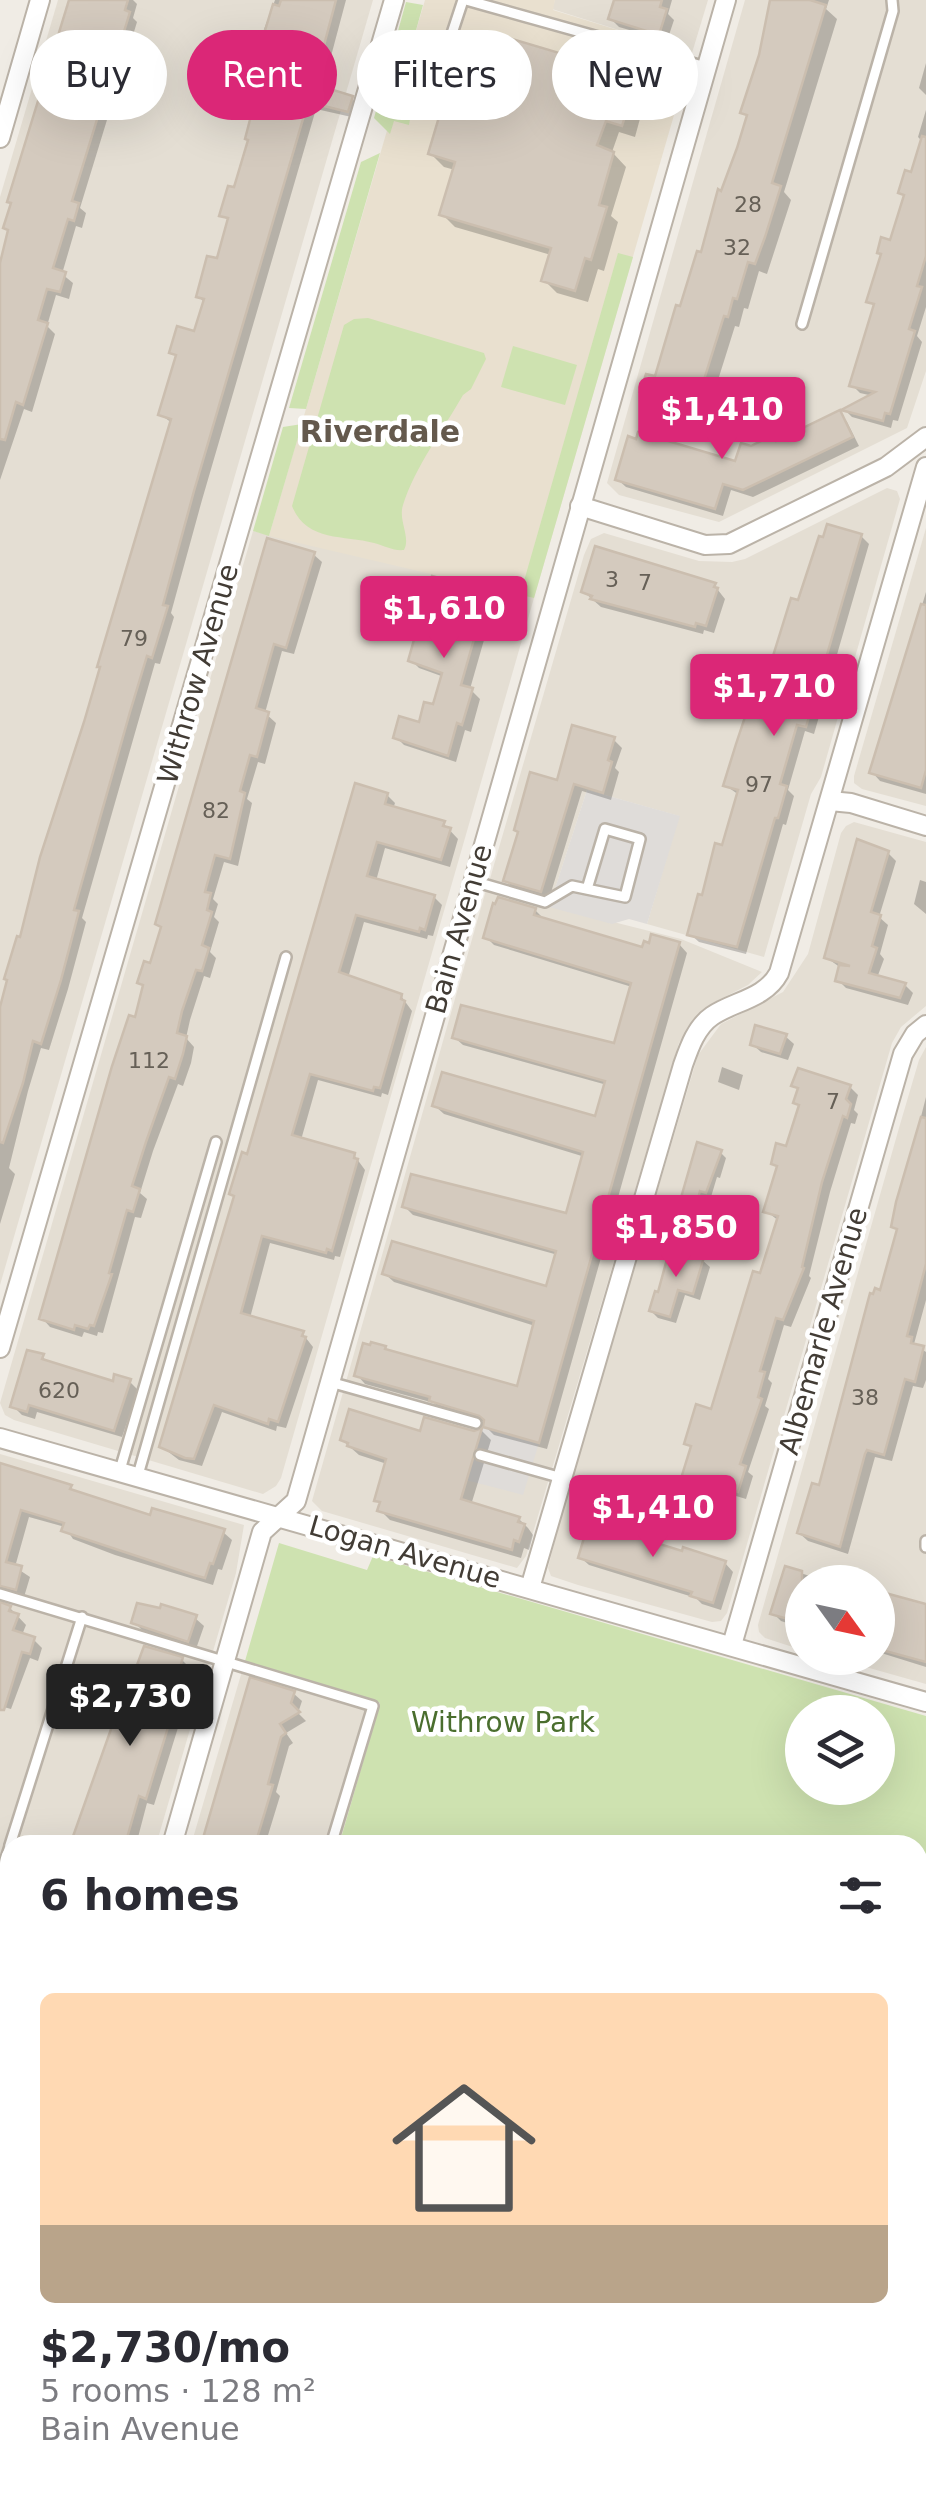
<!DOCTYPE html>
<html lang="en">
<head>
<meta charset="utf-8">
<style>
  :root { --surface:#fff; --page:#f2f2f3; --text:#2b2b33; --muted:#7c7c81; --accent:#db2777 }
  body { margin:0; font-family:"DejaVu Sans",sans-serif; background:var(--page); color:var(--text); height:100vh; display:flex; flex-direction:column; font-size:38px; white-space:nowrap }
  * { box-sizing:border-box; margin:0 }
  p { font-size:32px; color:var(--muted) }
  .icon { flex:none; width:55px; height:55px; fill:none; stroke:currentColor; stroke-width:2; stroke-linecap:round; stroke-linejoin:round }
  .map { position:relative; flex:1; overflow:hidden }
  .panel { position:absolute; left:0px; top:1835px; width:928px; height:670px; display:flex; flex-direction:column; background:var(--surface); border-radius:30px 30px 0 0; box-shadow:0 10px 40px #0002 }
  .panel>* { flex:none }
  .guide { position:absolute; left:30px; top:30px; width:868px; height:90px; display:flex; gap:20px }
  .needle { width:65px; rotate:123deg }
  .buttons { position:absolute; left:785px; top:1565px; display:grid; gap:20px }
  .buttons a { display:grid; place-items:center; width:110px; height:110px; border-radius:50%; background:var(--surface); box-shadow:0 10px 40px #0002; font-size:50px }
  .price { position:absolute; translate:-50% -85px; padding:0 22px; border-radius:10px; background:var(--accent); color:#fff; font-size:32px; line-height:65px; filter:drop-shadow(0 2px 5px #0008) }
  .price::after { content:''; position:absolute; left:50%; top:60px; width:30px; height:22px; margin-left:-15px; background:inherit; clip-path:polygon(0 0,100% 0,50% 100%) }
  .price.on { background:#222; color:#fff }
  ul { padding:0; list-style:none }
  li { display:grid; align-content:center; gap:20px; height:530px; padding:0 40px }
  li span { display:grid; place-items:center; height:310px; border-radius:15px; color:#555 }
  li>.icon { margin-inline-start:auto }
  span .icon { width:180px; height:180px; fill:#fffc; stroke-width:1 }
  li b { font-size:42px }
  h2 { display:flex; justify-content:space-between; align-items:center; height:120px; padding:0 40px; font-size:42px }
  .tag { padding:0 35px; border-radius:45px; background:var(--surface); box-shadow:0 10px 40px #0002; font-size:35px; line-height:90px }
  .tag.on { background:var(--accent); color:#fff }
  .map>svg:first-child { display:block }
  .residential { fill:#e4ded3 }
  .education { fill:#e9e0cf }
  .green { fill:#cee2b0; fill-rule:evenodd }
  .parking { fill:#dfdcd9 }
  .shadow { fill:#0003 }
  .building { fill:#d4cabe; stroke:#cbbeaf; stroke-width:2.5 }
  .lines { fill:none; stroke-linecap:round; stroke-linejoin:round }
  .service-casing { stroke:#bbb3a8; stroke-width:14 }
  .minor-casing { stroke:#bbb3a8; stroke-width:22 }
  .service { stroke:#fff; stroke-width:9 }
  .minor { stroke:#fff; stroke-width:18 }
  .labels { text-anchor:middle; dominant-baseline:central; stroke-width:9; stroke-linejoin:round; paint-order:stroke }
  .number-label { font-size:22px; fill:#666057 }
  .street-label { font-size:28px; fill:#423c35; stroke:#fff }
  .park-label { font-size:28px; fill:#4a6e2e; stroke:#fff }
  .neighbourhood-label { font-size:30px; font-weight:bold; fill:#64594d; stroke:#fff }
</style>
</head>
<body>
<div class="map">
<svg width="926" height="2505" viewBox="0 0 926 2505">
  <rect width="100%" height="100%" fill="#f0ece5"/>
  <g class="residential">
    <polygon points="58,0 373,0 0,1285 0,197"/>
    <polygon points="555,0 708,0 692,53 552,9"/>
    <polygon points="745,0 926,0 926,371 907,428 719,522 619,495 607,483"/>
    <polygon points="887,488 897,491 900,499 821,777 811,794 764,957 647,924 679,816 587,790 553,895 539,898 489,882 584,555 591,539 604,533 699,561 732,562 745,559"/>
    <polygon points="926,528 926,806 862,789 854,783 854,776"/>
    <polygon points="253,531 534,598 281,1478 276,1486 263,1494 14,1420 5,1415 0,1403"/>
    <polygon points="854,822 926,842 926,1006 901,1027 892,1043 727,1613 721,1621 712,1622 578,1585 551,1576 548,1568 565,1500 698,1055 721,1024 783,992 808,954 841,833 846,826"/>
    <polygon points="486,890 681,939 762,972 748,985 709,1005 695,1018 679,1043 526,1556 517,1568 322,1511 312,1501"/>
    <polygon points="926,1047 926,1684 834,1658 878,1658 878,1582 802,1582 802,1650 765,1638 759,1632 758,1625 899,1128 919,1060"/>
    <polygon points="0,1454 244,1525 236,1573 156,1845 10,1845 10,2111 0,2108"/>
    <polygon points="245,1661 380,1702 339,1845 191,1845"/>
    <polygon points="0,2144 10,2147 10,2279 0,2316"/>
    <polygon points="918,2400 926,2402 926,2505 838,2505 841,2495 918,2495"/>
    <polygon points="10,2407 10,2495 226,2495 224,2505 0,2505 0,2444"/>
    <polygon points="263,2495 513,2495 510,2505 260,2505"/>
    <polygon points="548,2495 805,2495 802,2505 545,2505"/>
  </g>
  <polygon class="education" points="425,0 555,0 553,10 692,53 534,598 269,536"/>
  <g class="green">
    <polygon points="406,2 423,5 402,81 423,88 414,120 410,119 409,125 394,121 390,134 374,118"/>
    <polygon points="380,153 306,409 289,408 361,162"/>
    <polygon points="618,253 633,257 534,598 520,595"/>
    <path d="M368 318 484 353 486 359 471 389 463 395C443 430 415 467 403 505 398 521 411 537 404 550 393 551 385 546 374 543 344 535 306 542 292 506L344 325 354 319Z"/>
    <polygon points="513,346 577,365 565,405 501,387"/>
    <polygon points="302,424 269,536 253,531 283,427"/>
    <path d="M279 1543 367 1570 373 1556 926 1716V2366L918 2364V1845H339L380 1703 245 1661ZM802 1712H878V1788H802Z"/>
  </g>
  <g class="parking">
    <polygon points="587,790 680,816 647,924 629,919 612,924 549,907"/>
    <polygon points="483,1427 539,1443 523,1495 466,1480"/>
  </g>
  <g class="shadow">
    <polygon points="71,0 133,0 137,4 133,18 137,22 80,208 86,213 82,228 76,226 62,274 73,283 69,299 56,295 47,326 55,334 32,412 24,409 0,480 0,272"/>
    <polygon points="275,0 346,0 330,60 336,66 328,92 351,98 360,107 356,118 316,109 202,500 171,613 174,617 160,664 155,663 82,918 86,922 68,989 49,1050 41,1048 28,1091 9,1168 15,1174 0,1224 0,1017 172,423 161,415 178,358 172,352 196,334 205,303 198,296 218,261 230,222 222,215 235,190 250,141 253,115 247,109 273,41 263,32"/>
    <polygon points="618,0 672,0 668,14 674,20 667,41 619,27 611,19"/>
    <polygon points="773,0 829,0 826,9 837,19 784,192 791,200 767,274 759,271 748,309 744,308 739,327 735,326 713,396 702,393 696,415 655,403 643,392 657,380 749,118 743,113 761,55"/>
    <polygon points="487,60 611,71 624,84 620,99 629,102 641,115 635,137 619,132 612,152 626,167 611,216 618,222 604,271 598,269 588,302 557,293 544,280 551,255 455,227 442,214 455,170 444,167 431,154"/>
    <polygon points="926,63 926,95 919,88"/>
    <polygon points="926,110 926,307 917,336 922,342 898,421 893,420 891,428 852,417 845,410 873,396 860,393 852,385 876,308 869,301 892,243 923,142 918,137"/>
    <polygon points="839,413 847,422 859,446 753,497 731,490 723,516 626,487 617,479 737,464 751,449 778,443"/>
    <polygon points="861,536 869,544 814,734 805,731 788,790 794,796 786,825 783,824 746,954 699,942 690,934 724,848 739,795 725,785 757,717 800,603"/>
    <polygon points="269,541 313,554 322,562 294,654 282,651 265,713 276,723 265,764 258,762 247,799 252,803 238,866 224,862 213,899 218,904 214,917 219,922 210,952 216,958 210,978 204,976 190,1020 186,1038 194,1047 191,1063 183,1086 178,1084 153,1151 140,1193 147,1199 141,1218 135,1217 103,1333 98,1332 97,1336 84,1332 82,1337 50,1327 42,1318 136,1020 145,987 140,983 152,966"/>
    <polygon points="714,585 725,599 714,633 704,630 703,634 601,607 584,592"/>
    <polygon points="926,592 926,794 880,781 872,772"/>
    <polygon points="491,595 500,604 495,621 490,619 470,689 480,699 471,732 465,730 456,762 404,745 396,737 421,725 435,707 444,677 419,668 411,660"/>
    <polygon points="613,739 622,748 615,768 619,772 611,800 582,791 549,899 514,889 506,881 521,833 558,783"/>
    <polygon points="387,795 395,803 393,809 443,823 458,839 450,867 385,848 376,881 434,897 442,905 433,936 428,935 427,939 364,922 348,978 401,996 412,1011 388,1095 382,1093 381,1097 318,1080 301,1140 354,1155 365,1170 340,1257 335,1256 334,1260 270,1243 250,1318 302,1333 313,1347 286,1428 277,1426 276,1431 222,1412 202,1466 179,1460 162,1447 248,1157"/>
    <polygon points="888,853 896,861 879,917 888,925 880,954 884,959 877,978 905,985 913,993 908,1005 846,988 838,980 841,968 827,958"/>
    <polygon points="920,880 926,882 926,914 914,904"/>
    <polygon points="535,910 543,918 644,950 650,946 679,944 687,953 547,1449 494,1435 485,1426 486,1422 440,1409 434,1403 365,1384 357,1375 385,1349 389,1353 519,1389 535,1326 394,1282 385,1274 548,1289 558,1255 413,1215 404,1206 568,1216 585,1157 444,1114 435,1106 597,1119 607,1085 463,1045 454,1037 615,1046 632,987 494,945 486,937"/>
    <polygon points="785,1036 794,1044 788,1060 761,1052 752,1044"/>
    <polygon points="722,1067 743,1075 739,1090 718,1082"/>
    <polygon points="794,1085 850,1087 858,1095 854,1110 858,1114 855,1124 851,1123 830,1192 809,1276 811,1278 791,1327 784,1325 768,1379 772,1383 765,1406 769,1409 748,1472 753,1476 746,1499 736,1496 728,1525 688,1514 679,1506 693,1450 687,1443 712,1412 779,1221 766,1211 779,1169 773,1164 788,1149 801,1107 796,1102 800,1091"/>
    <polygon points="926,1097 926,1300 914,1344 926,1352 926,1380 923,1388 913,1386 892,1461 875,1457 848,1554 808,1541 799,1533 821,1488 881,1293 899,1232 894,1227 899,1203"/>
    <polygon points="720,1152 726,1158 720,1178 717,1177 711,1197 706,1195 688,1255 702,1260 710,1267 700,1300 685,1295 676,1323 658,1318 651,1311 681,1254 670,1243"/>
    <polygon points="42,1356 50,1365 114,1384 130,1382 138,1390 122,1437 37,1412 35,1419 22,1415 13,1406"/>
    <polygon points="482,1431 491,1440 471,1505 519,1519 528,1528 533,1535 529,1550 524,1548 521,1558 390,1520 380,1510 382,1505 377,1500 387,1464 359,1455 342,1440"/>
    <polygon points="0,1466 70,1487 77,1494 152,1518 223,1532 232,1540 222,1570 218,1569 213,1585 115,1555 73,1539 65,1527 29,1517 15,1567 30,1577 24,1597 8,1593 0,1603"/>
    <polygon points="643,1537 649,1544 725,1563 733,1572 721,1610 702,1604 696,1598 589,1565 580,1557"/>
    <polygon points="787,1569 810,1576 817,1582 802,1582 802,1628 781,1621 773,1613"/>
    <polygon points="878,1593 914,1604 926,1617 926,1667 878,1652"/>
    <polygon points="0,1605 10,1608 26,1625 22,1635 34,1640 42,1648 38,1661 30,1658 11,1709 0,1706"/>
    <polygon points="195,1618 204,1626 196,1649 142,1630 134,1622"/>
    <polygon points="182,1660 190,1668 177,1714 181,1718 154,1805 147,1803 136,1845 78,1845 74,1841 117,1720 111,1715 126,1677 135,1679"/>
    <polygon points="293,1693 302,1701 298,1713 306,1721 286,1733 293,1743 289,1746 276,1792 280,1796 265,1845 204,1845"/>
    <polygon points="0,2168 10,2171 10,2207 0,2240"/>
    <polygon points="918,2426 926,2428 926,2486 918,2483"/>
    <polygon points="10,2481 10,2495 65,2495 63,2505 0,2505 0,2489 2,2484 7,2485"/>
    <polygon points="170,2495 214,2495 212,2505 168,2505"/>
    <polygon points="280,2495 335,2495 333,2505 288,2505"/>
    <polygon points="432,2495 495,2495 491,2505 430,2505"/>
    <polygon points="559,2495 617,2495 617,2505 556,2505"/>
    <polygon points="722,2495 783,2495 780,2505 725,2505"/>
  </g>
  <g class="building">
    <polygon points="69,0 128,0 125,10 130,12 72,201 79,203 74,221 68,219 53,268 66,272 60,292 47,289 38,320 48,323 23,405 16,402 5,440 0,439 0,263 8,230 3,228 11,203 7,202"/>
    <polygon points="281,0 336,0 322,53 329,55 320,86 353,96 348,112 308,102 194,491 163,605 168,606 152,658 147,656 130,712 74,910 79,911 61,980 41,1044 33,1041 23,1083 3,1143 0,1142 0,1007 7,980 4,979 17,936 20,937 40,857 84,722 100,667 97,667 171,419 158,415 176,355 169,353 177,326 194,331 204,299 196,297 207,256 217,258 228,218 219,216 228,186 234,187 248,140 245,139 252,112 244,110 257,68 261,69 272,36 264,34 273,4 279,6"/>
    <polygon points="614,0 662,0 660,7 667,9 659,35 608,19"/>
    <polygon points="770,0 810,0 826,5 772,183 781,186 765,237 755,264 748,262 737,299 733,298 728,317 724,316 702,386 691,383 685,405 640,392 646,374 655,376 676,305 680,306 697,251 701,252 718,189 721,191 737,148 747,115 740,113 759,55"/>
    <polygon points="492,33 613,69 606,93 630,100 622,126 606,121 597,145 614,152 599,205 607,207 591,260 585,258 575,291 541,281 551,248 439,215 455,162 428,154 459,50 485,57"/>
    <polygon points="922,136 926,137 926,256 917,286 922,287 909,329 915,331 890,414 885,413 883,421 841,410 875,392 849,386 874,304 866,302 881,254 877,253 881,237 890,240 904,195 898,193 905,170 911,172"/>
    <polygon points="840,410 853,437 743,490 723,484 715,509 615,480 628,436 636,439 638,432 735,461 741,443 751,446 773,435 776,441"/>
    <polygon points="827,524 862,534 806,727 797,725 780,784 787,786 778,818 775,818 737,947 687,935 698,894 702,895 715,843 722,845 738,790 723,786 736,744 746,714 755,714 791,598 798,600 819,536 823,537"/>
    <polygon points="267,538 315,552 286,648 274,644 256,708 269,712 257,757 250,755 240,791 245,793 230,859 215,855 205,892 211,893 207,910 212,912 202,945 209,948 202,971 196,970 182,1011 177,1033 187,1036 183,1054 175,1079 169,1077 146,1142 132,1186 140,1189 133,1212 127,1210 109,1273 112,1274 94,1326 90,1325 88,1329 75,1325 74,1330 39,1319 112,1066 129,1015 135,1017 143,985 137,983 144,961 150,963 161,927 155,924"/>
    <polygon points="595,546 716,583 714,587 718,588 706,626 696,623 695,627 590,599 592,596 581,592"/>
    <polygon points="432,576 493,593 486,614 482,612 470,653 461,685 473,688 462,725 457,723 448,756 393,738 399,716 419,722 424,702 433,704 442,673 408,661"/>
    <polygon points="921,604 926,605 926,770 921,788 869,773"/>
    <polygon points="572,725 615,737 608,760 612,762 603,793 574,784 541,892 503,881 518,832 514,830 530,772 557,780"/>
    <polygon points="355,783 388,793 385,804 445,821 443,826 451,828 441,860 377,842 367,876 435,895 425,930 420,928 419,932 356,915 339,972 402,994 401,999 405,1001 380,1088 374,1087 373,1091 310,1074 292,1135 355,1153 354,1158 358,1159 332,1251 327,1249 326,1253 262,1236 241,1313 304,1331 302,1336 306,1337 278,1422 269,1419 268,1424 214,1405 194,1459 185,1458 159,1447 234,1196 229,1194 242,1152 247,1154"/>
    <polygon points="857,839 889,851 871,912 881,915 872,946 877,948 869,973 906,983 900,998 835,981 839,965 850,966 824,958"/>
    <polygon points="498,897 536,908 534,915 642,947 644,941 649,943 651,934 680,942 539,1443 483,1427 484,1420 479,1416 429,1401 430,1397 354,1376 363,1343 370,1345 371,1342 386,1346 385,1349 517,1386 534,1321 382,1274 392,1241 546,1286 556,1251 402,1207 411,1174 566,1213 583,1152 432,1106 442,1072 595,1116 605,1081 452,1038 461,1005 614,1043 631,983 483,938 493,903 495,904"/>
    <polygon points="755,1025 787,1034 780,1054 750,1045"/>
    <polygon points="798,1068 851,1085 846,1099 851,1104 847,1118 843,1116 822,1182 802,1267 804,1268 783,1320 776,1318 760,1371 765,1372 758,1397 762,1399 740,1464 746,1466 738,1492 728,1489 720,1518 677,1506 678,1502 674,1501 691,1446 684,1444 696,1404 711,1409 753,1271 760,1273 778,1216 763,1212 777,1166 771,1164 776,1143 786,1146 799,1105 793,1103 798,1088 791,1086"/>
    <polygon points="921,1117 926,1118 926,1264 907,1336 912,1337 911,1343 924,1346 915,1382 905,1379 884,1455 867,1450 865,1454 840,1547 797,1533 812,1483 819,1485 870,1293 873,1294 875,1288 880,1290 897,1229 891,1227 896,1202"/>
    <polygon points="697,1142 722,1150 706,1193 700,1191 684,1248 668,1243"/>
    <polygon points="670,1248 704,1257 693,1294 678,1290 670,1317 649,1311 655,1291 658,1292"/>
    <polygon points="27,1350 44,1354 42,1359 113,1381 114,1374 131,1379 114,1431 29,1405 27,1412 10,1407"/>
    <polygon points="349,1409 420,1431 424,1417 474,1431 482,1428 461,1499 520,1517 518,1522 525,1524 519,1542 514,1540 512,1550 377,1511 380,1502 374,1501 386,1459 347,1446 348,1443 340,1440"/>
    <polygon points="0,1463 72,1485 70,1489 150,1515 152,1508 225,1529 213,1564 210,1563 205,1578 194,1575 61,1531 64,1523 21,1510 6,1562 22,1566 16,1590 0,1586"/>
    <polygon points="602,1519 644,1535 643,1539 682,1551 683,1547 726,1561 713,1603 690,1596 692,1592 578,1558 587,1528 598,1532"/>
    <polygon points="785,1566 802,1571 802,1623 770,1614"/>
    <polygon points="878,1591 926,1604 926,1662 878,1649"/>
    <polygon points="0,1602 11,1606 9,1611 19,1614 13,1630 35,1637 30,1654 22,1652 4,1710 0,1710"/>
    <polygon points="137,1603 160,1608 161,1604 197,1615 188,1642 131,1623"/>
    <polygon points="144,1646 183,1657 169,1706 174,1708 146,1799 139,1796 125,1845 71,1842 115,1718 108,1715 115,1694 119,1696 125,1674 133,1676"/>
    <polygon points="250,1677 295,1691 291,1703 300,1712 280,1724 286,1733 281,1737 268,1784 273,1785 255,1845 201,1845"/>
  </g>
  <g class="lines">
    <g class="service-casing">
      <g id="service">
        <polyline points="466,0 706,67"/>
        <polyline points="435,85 463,0"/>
        <polyline points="802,324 893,11 892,0"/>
        <polyline points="473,881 545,902 572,886 625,897 640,839 605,829 587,889"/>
        <polyline points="330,1382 476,1423"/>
        <polyline points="480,1455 562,1478"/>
        <polyline points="120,1470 216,1142"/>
        <polyline points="138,1475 286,957"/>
        <polyline points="926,1541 926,1547"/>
        <polyline points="0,1594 373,1706 331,1845"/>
        <polyline points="10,1845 82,1617"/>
        <polyline points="0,1878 10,1846"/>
        <polyline points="99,2505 101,2495"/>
        <polyline points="377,2505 380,2495"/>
        <polyline points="663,2505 666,2495"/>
      </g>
    </g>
    <g class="minor-casing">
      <g id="minor">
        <polyline points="0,138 40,0"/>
        <polyline points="580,506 705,545 729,544 886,467 926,437"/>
        <polyline points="830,801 851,803 926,826"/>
        <polyline points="0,1348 394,0"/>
        <polyline points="0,1438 926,1702"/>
        <path d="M530 1588 683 1065C689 1048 696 1027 712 1016 734 1001 765 999 779 973L926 467"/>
        <polyline points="732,1645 903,1054 915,1034 926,1025"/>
        <polyline points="172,1845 262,1532 296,1501 726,0"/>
        <polyline points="0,2126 10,2129"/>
        <polyline points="0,2378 10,2342"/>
        <polyline points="918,2385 926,2387"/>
        <polyline points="241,2505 244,2495"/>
        <polyline points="529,2505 532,2495"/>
        <polyline points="820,2505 823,2495"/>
      </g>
    </g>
    <use href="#service" class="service"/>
    <use href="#minor" class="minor"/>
  </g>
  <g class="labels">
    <g class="number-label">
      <text x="748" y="204">28</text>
      <text x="737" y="247">32</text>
      <text x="612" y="579">3</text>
      <text x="645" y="582">7</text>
      <text x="134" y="638">79</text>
      <text x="759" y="784">97</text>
      <text x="216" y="810">82</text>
      <text x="149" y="1060">112</text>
      <text x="833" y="1101">7</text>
      <text x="59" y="1390">620</text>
      <text x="865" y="1397">38</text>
    </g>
    <g class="street-label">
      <text transform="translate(198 674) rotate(-74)">Withrow Avenue</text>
      <text transform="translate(459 929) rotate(-74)">Bain Avenue</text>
      <text transform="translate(823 1331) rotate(-74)">Albemarle Avenue</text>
      <text transform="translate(405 1552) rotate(16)">Logan Avenue</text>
    </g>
    <g class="park-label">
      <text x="503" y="1722">Withrow Park</text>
    </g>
    <g class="neighbourhood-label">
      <text x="380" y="431">Riverdale</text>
    </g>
  </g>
</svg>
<div class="buttons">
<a><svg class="needle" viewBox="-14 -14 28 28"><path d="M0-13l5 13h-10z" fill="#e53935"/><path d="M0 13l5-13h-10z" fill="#7c7c81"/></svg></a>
<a><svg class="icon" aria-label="layers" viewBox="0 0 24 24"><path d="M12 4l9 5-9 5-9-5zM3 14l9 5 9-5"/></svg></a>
</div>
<b class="price" style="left:722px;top:462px">$1,410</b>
<b class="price" style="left:444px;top:661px">$1,610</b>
<b class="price" style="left:774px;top:739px">$1,710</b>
<b class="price" style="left:676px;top:1280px">$1,850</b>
<b class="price" style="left:653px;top:1560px">$1,410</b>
<b class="price on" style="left:130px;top:1749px">$2,730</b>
<div class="guide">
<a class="tag">Buy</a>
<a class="tag on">Rent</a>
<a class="tag">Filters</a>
<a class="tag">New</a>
</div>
<section class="panel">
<h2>6 homes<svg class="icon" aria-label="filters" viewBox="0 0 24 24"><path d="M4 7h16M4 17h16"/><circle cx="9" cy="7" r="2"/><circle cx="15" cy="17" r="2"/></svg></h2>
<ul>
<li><span style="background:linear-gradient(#ffd9b3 75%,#b9a48a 0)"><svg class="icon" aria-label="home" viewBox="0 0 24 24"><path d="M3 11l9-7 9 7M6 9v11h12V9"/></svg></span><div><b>$2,730/mo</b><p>5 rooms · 128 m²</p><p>Bain Avenue</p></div></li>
</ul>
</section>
</div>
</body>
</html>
